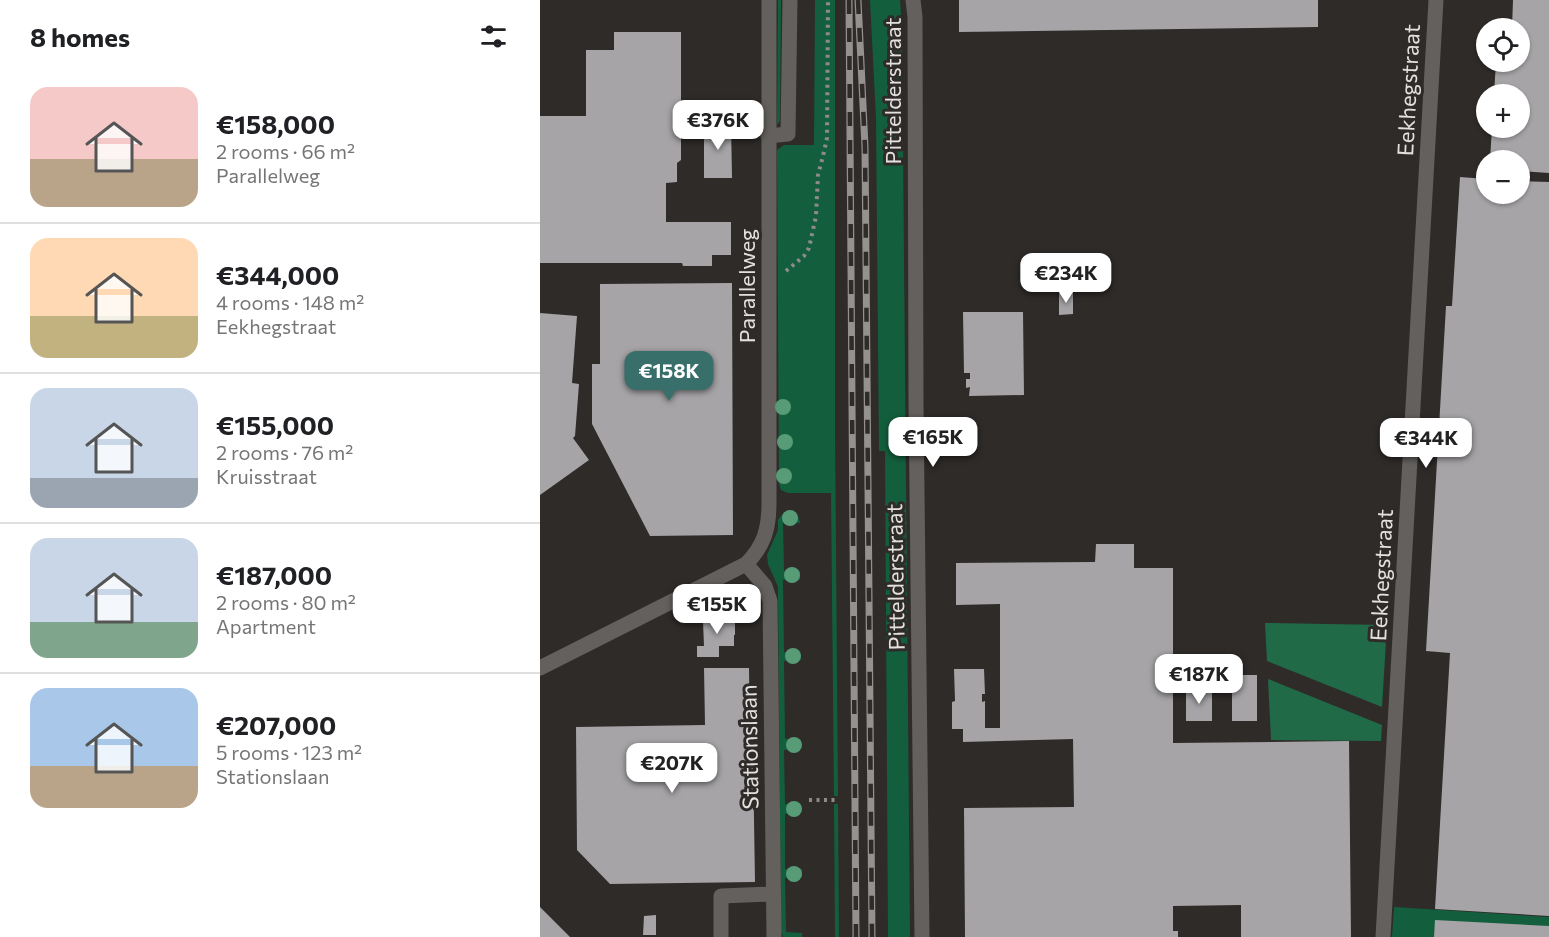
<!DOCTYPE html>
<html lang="en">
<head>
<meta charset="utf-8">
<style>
  :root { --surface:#fff; --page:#f6f6f6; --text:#202124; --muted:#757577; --line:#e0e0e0; --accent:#396f6b }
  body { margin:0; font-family:Commissioner,sans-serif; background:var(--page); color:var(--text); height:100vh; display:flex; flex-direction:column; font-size:22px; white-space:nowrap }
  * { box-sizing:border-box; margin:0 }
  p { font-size:20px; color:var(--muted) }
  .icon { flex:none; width:33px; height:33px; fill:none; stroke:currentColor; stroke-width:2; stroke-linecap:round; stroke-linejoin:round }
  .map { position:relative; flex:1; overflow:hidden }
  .sheet { display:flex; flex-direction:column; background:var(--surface); width:540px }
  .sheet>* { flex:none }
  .controls { position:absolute; left:936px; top:18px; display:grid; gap:12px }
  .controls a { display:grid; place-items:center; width:54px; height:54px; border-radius:50%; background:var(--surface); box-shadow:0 2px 4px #0004; font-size:30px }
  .price { position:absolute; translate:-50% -51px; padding:0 14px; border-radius:12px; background:#fff; color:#222; font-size:20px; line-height:39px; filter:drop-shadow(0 2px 3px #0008) }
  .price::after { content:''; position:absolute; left:50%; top:36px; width:18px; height:14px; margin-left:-9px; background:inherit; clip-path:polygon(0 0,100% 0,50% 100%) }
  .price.on { background:var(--accent); color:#fff }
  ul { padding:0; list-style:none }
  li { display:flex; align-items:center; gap:18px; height:150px; padding:0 30px }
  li+li { border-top:2px solid var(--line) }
  li span { display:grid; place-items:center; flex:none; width:168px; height:120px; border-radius:18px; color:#555 }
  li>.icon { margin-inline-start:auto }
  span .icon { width:72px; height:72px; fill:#fffc; stroke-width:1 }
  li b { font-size:26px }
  h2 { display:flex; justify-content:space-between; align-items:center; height:72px; padding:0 30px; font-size:26px }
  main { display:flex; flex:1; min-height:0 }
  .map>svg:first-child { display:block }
  .green { fill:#135f3d }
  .forest { fill:#206a47 }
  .building { fill:#a6a4a7 }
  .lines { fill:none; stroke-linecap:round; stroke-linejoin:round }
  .path { stroke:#8e8b89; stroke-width:4; stroke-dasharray:3 4.5; stroke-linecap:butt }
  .minor { stroke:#63605d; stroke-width:15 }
  .rail-casing { stroke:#94918f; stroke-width:7 }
  .rail { stroke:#2e2b29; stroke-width:4.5; stroke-dasharray:14; stroke-linecap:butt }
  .tree { fill:#579b77 }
  .labels { text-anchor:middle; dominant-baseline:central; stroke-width:6; stroke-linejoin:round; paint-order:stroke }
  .street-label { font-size:22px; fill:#e3e1df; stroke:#2e2b29 }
</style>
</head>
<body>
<main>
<section class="sheet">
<h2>8 homes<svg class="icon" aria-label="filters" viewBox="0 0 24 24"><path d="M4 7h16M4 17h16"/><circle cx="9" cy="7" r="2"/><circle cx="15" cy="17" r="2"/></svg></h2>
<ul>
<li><span style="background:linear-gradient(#f6c9c9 60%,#b9a48a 0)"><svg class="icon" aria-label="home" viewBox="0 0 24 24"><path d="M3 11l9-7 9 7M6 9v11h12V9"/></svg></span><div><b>€158,000</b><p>2 rooms · 66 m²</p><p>Parallelweg</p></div></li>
<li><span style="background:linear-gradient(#ffd9b3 65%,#c2b280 0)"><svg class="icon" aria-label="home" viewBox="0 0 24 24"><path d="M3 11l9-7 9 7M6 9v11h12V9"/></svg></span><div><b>€344,000</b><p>4 rooms · 148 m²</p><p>Eekhegstraat</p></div></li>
<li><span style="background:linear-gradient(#c9d6e8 75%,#9aa5b1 0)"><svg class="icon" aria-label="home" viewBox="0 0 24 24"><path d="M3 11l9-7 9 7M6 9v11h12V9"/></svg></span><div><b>€155,000</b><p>2 rooms · 76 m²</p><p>Kruisstraat</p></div></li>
<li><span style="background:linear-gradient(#c9d6e8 70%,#7fa58c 0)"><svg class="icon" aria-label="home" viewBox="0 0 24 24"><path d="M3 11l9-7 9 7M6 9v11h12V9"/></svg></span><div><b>€187,000</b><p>2 rooms · 80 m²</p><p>Apartment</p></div></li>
<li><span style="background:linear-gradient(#a9c7e8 65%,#b9a48a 0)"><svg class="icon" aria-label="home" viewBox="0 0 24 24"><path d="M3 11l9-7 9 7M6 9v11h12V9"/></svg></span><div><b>€207,000</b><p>5 rooms · 123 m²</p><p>Stationslaan</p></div></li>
</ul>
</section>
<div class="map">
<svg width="1009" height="937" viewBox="0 0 1009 937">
  <rect width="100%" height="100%" fill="#2e2b29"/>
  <g class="green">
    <polygon points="238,0 241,0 240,121 237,125"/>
    <polygon points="275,0 295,0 295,428 298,796 294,796 291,493 248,493 241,490 239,484 237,150 244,145 274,145"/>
    <polygon points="330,0 360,0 362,30 370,937 348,937 345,451 339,451 336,118"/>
    <path d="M244 512C252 512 259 513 260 523H243L244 571H260V580H243L244 652H260L261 660 244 661 245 739 261 740V749L244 750 245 804 261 805V813L245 814V869H262V877L245 878 246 932 262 933V937H243L241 931 238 587 228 564 227 555 238 530V520Z"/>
    <polygon points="294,804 298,804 299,937 295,937"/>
    <polygon points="854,907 1009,917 1009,937 852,937"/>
  </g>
  <g class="forest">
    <polygon points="725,623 847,625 842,707 727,661"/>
    <polygon points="728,679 842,725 841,741 731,740"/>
  </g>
  <g class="building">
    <polygon points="419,0 778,0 778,27 419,32"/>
    <polygon points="973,0 1009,0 1009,173 980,171 980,160 950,160 952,128 980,128 980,94 954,94 956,62 980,62 980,28 972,28"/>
    <polygon points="74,32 141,32 141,160 137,163 137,182 126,183 126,222 191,222 191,255 172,255 172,266 143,266 142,263 0,263 0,116 46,116 46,50 74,50"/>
    <polygon points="164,123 191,123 192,178 164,178"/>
    <polygon points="920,177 946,179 946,194 980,194 980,181 1009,182 1009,916 895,909 910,653 886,651 906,306 912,306"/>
    <polygon points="192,283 193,535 110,536 52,424 52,364 60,364 60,284"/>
    <polygon points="533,292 533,314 519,315 519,293"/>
    <polygon points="423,312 483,312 484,395 429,396 430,387 426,388 426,379 430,379 430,373 424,373"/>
    <polygon points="0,313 37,316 32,383 39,384 35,436 33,438 49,460 0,495"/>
    <polygon points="556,544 594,544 594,568 633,568 633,743 809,741 811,937 701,937 701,905 633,906 633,931 638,931 638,937 425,937 424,808 534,807 533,739 423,742 423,729 412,729 412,702 415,701 414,669 444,669 445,694 442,694 442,702 445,701 445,728 460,728 460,604 416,605 416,563 555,562"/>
    <polygon points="195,614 195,635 194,635 194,646 179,646 179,657 157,657 157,646 164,646 163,621 174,621 174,615"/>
    <polygon points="164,668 209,668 210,757 213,757 215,882 70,884 37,850 36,727 165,725"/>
    <rect x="692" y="675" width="25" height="46"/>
    <polygon points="646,689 672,690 672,721 646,721"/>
    <polygon points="0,907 30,937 0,937"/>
    <polygon points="116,915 116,935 103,935 104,916"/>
    <polygon points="895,920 1009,926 1009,937 894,937"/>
  </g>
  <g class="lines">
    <g class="path">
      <polyline points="246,271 264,256 269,248 276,216 278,175 283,156 287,138 288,0"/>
      <polyline points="269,800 298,800"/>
    </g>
    <g class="minor">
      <polyline points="373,0 375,17 376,402 382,937"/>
      <polyline points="228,136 248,134 250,0"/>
      <polyline points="206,564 225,586 230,601 234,937"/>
      <path d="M0 668 206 564C224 546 229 529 229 503V0"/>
      <polyline points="181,937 181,896 233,894"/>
      <polyline points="843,937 896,0"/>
    </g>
    <g class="rail-casing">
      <g id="rail">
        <polyline points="309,0 316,937"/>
        <polyline points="318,0 325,147 332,937"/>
      </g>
    </g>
    <use href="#rail" class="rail"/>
  </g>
  <g class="tree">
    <circle cx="243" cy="407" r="8"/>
    <circle cx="245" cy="442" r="8"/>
    <circle cx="244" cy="476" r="8"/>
    <circle cx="250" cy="518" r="8"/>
    <circle cx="252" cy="575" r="8"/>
    <circle cx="253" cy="656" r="8"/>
    <circle cx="254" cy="745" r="8"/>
    <circle cx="254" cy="809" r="8"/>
    <circle cx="254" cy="874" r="8"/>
  </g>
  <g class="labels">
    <g class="street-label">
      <text transform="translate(868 90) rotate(-87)">Eekhegstraat</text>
      <text transform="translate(352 91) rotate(-90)">Pittelderstraat</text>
      <text transform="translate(206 286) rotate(-90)">Parallelweg</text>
      <text transform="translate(841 575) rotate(-87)">Eekhegstraat</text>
      <text transform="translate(355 577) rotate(-91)">Pittelderstraat</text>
      <text transform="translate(209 747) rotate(-91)">Stationslaan</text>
    </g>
  </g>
</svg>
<div class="controls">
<a><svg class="icon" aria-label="locate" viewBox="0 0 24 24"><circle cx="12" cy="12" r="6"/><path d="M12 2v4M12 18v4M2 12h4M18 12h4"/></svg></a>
<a>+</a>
<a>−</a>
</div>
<b class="price" style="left:178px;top:151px">€376K</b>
<b class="price" style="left:526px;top:304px">€234K</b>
<b class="price on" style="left:129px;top:402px">€158K</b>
<b class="price" style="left:393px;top:468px">€165K</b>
<b class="price" style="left:886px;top:469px">€344K</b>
<b class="price" style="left:177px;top:635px">€155K</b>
<b class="price" style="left:659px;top:705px">€187K</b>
<b class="price" style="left:132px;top:794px">€207K</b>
</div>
</main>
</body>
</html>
